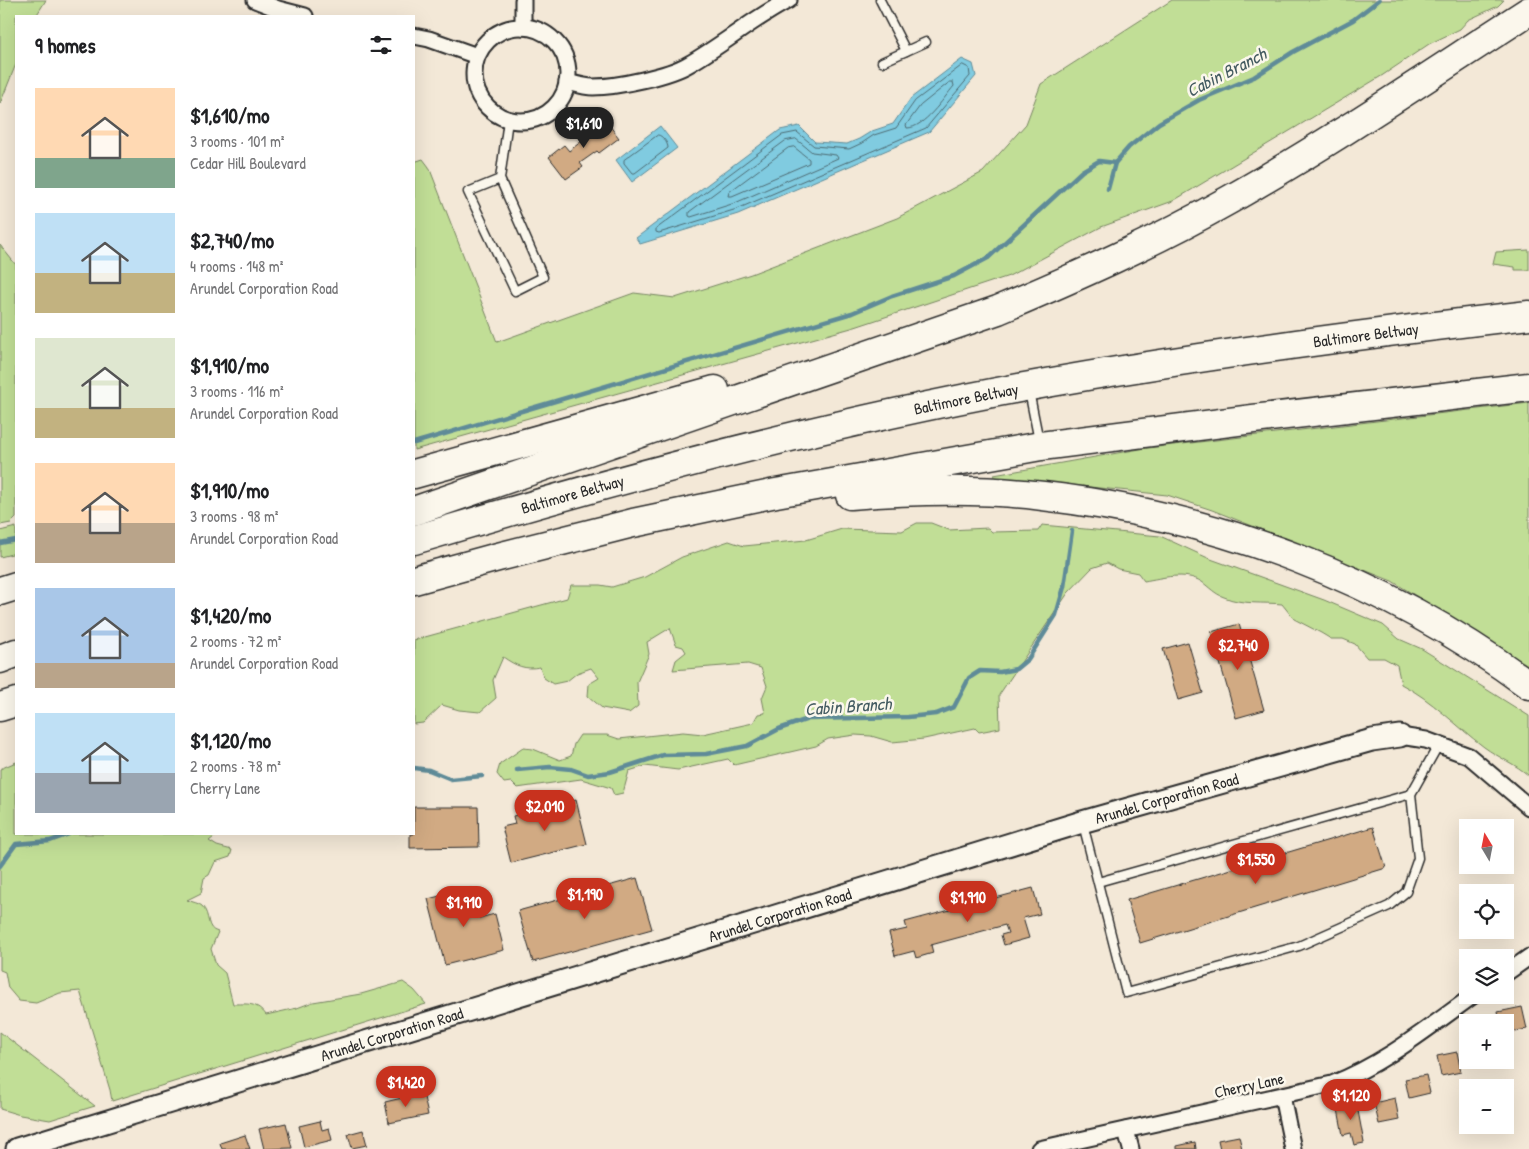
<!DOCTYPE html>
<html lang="en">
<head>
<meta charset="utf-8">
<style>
  :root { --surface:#fff; --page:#f6f6f6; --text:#202124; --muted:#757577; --accent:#c8321e }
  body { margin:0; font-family:"Patrick Hand",sans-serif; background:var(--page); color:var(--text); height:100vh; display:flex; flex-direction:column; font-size:19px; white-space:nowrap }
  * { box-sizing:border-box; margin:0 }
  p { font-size:16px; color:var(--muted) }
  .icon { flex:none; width:28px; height:28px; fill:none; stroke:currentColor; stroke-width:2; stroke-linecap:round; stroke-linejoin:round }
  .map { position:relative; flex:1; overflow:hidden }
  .details { position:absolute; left:15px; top:15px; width:400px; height:820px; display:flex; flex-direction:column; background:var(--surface); border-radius:0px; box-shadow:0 5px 20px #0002 }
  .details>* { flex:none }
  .needle { width:32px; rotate:350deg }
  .controls { position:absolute; left:1459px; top:819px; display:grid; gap:10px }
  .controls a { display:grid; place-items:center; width:55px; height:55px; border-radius:0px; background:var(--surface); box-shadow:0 5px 20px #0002; font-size:25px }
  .price { position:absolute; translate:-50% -42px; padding:0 11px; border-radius:18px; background:var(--accent); color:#fff; font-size:16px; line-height:32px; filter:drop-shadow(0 1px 2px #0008) }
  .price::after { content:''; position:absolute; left:50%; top:30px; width:15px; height:11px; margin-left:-8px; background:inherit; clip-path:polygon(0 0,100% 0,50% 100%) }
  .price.on { background:#222; color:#fff }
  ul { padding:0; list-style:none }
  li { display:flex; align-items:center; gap:15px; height:125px; padding:0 20px }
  li span { display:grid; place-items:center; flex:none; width:140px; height:100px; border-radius:0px; color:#555 }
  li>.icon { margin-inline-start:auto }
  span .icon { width:60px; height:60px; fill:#fffc; stroke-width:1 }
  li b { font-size:21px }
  h2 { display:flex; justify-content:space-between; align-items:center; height:60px; padding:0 20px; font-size:21px }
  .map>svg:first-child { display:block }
  .green { fill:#c1de96; stroke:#768460 }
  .water { fill:#80cbe0; stroke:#5e8b98 }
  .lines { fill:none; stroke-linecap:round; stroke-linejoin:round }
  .shore { stroke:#4d6b73; stroke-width:1 }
  .stream { stroke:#5e8b98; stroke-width:4.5 }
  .building { fill:#d1aa83; stroke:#2b2b2b }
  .lane-casing { stroke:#2b2b2b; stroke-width:11 }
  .street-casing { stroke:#2b2b2b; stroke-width:19 }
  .secondary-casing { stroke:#2b2b2b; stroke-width:25 }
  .highway-casing { stroke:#2b2b2b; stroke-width:31 }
  .lane { stroke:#fbf7ec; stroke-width:8 }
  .street { stroke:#fbf7ec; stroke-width:15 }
  .secondary { stroke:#fbf7ec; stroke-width:21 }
  .highway { stroke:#fbf7ec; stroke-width:28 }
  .labels { text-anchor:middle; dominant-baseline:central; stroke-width:5; stroke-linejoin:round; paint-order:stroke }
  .street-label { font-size:16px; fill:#2b2b2b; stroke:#fbf7ec }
  .water-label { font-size:18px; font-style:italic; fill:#445b61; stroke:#fbf7ec }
</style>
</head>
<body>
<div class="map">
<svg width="1529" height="1149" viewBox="0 0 1529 1149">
  <rect width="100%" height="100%" fill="#f3e8d7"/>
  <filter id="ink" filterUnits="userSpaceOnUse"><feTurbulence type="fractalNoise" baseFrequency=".02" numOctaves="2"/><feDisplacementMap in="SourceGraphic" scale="10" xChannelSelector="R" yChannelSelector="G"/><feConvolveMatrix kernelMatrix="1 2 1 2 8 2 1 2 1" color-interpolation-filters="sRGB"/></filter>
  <g filter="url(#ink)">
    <g class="green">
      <polygon points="0,0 46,0 36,16 16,16 16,64 0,104"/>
      <polygon points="1172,0 1504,0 1498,6 1468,20 1460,29 1429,44 1383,75 1173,201 1101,227 1009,276 855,327 414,450 414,162 423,159 429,167 497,342 634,293 675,298 751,274 897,218 983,172 1026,124 1041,84"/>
      <polygon points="0,245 16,265 16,518 11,523 0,525"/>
      <polygon points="1529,250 1529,270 1515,270 1515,267 1493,264 1496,252"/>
      <polygon points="1529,403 1529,666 1392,581 1212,510 1167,495 994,477 994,475 1140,449"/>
      <path d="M917 523H931L949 530 988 528 992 532 1038 531 1042 525 1160 536 1208 558 1324 600 1383 625 1399 639 1422 649 1529 716V776C1516 764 1499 758 1484 747 1456 726 1432 700 1401 684L1397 665 1384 658H1367L1355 644 1343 639H1331L1321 633 1294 619 1282 604C1264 602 1242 605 1224 597 1215 594 1209 587 1202 582 1185 571 1162 578 1144 581L1138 573 1118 569 1107 563 1092 568 1068 593 999 695 1000 728 979 732 975 728 924 739 892 742 871 736 855 735 828 739 816 746 734 765 728 759 678 770 645 766 629 771 623 793 614 795 611 788 581 779 517 788 511 782 504 783 497 774 500 764 523 748 533 749 560 760 571 756 574 744 580 735H607L619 739 683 732 703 734 753 723 758 714 765 713 762 698 767 686 761 668 748 664 673 670 676 660 686 652 683 647 676 645 670 628 647 642 649 654 637 682 638 706 629 713 602 708 588 696 589 684 599 678 591 668 577 673 567 681 553 684 544 678 540 667C525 670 516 666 503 657L493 680 496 698 480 712 459 710 442 705 423 723 414 724V640L567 598 571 585H600L612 587 645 577 682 557 729 541 744 546 806 540 842 529 902 531Z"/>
      <polygon points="16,527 16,553 0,557 0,531"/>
      <path d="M16 762V834H218L209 841 217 846 232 850 230 857 215 862 209 875 204 878 201 893 187 900C192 902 199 903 202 906 211 915 205 929 218 932L211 949 216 965 225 973 233 1004C247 1004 257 1002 266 1015L297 1008 313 1002 361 994 403 982 414 990 426 1004 112 1101 110 1090 80 991 60 993 36 1003 19 1001 8 988 5 972 0 970V769Z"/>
      <polygon points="0,1032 95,1106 50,1120 20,1115 0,1109"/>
    </g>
    <g class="water">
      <polygon points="962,59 973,64 976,76 929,132 738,214 640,244 636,238 780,130 799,126 815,142 847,144 859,139 872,131 893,124 911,98"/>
      <polygon points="660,126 677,148 632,182 616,160"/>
    </g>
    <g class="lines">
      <g class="shore">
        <polygon points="963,65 969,68 970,76 926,128 737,209 659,233 656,232 656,229 782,135 797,132 814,146 849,149 862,143 874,135 896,128 915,101"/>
        <path d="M950 82H953L954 86C943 99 924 128 907 128L906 125 920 106Z"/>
        <path d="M658 135C662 135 668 143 668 148L635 173H632L624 163V160Z"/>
        <polygon points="796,139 812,152 836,155 838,158 735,203 691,217 689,216 689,212 785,141"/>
        <polygon points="794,147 809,159 809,163 732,196 728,196 729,192 788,148"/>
      </g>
      <g class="stream">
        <polyline points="1108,189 1115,163 1129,147 1159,123 1199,100 1254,77 1293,52 1353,20 1379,0"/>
        <polyline points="414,443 852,313 892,296 954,276 988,258 1082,171 1099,161 1115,163"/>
        <polyline points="0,543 16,540"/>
        <polyline points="414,768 429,770 451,779 482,776"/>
        <polyline points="517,770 550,767 571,769 588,775 610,772 663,755 706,754 747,746 779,729 808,719 908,717 936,714 954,707 969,678 980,671 1000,672 1016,669 1028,659 1056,615 1064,587 1072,531"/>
        <polyline points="0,866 16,844 50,841 69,834"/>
      </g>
    </g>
    <g class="building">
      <polygon points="606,121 619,138 599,153 597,151 580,163 583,167 566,179 549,157 564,145 569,151 586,138 581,132 591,125 594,130"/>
      <polygon points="1239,624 1264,710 1236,718 1211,632"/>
      <polygon points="1188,642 1203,693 1178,700 1163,649"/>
      <polygon points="576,800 587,844 511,863 502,827 515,824 513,816"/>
      <polygon points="414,807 478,807 479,847 410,848 410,834 414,834"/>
      <polygon points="1373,827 1386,868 1140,943 1127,900"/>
      <polygon points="637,878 652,929 533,962 518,911"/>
      <polygon points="472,888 479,918 495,914 504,950 445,965 428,899"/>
      <polygon points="1033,888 1040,914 1023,918 1029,938 1004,945 1001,935 1008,933 1005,925 931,945 933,953 916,958 914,951 895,956 889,933 907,929 905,922"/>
      <polygon points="1522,1007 1527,1029 1505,1033 1505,1022 1500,1022 1498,1012"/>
      <polygon points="1457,1052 1461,1072 1441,1076 1437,1056"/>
      <polygon points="1426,1075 1430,1093 1409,1098 1405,1079"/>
      <polygon points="423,1093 428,1115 389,1123 385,1102"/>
      <polygon points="1395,1098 1399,1120 1379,1124 1374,1103"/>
      <polygon points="1356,1100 1364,1143 1354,1145 1351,1133 1343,1135 1337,1104"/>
      <polygon points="320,1121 322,1130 329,1128 332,1140 304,1147 299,1126"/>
      <polygon points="286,1123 292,1148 264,1149 259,1129"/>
      <polygon points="363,1130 367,1145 352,1148 348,1134"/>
      <polygon points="245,1135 250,1149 222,1149 220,1143"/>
      <polygon points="1239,1136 1242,1149 1220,1149 1218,1140"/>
      <polygon points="1195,1142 1196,1149 1177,1149 1177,1146"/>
    </g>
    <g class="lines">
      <g class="lane-casing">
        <g id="lane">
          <polyline points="880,0 906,51"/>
          <polyline points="882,62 926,42"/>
          <polyline points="500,179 468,192 515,291 543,277 500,179 508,120"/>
          <polyline points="1029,391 1039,441"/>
          <polyline points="1083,824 1126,993 1299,946 1389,906 1406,892 1418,858 1411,794 1439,744"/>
          <polyline points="1098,882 1411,794"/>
        </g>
      </g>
      <g class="street-casing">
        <g id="street">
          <polyline points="255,0 278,9 305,16"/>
          <polyline points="523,0 523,27"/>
          <circle cx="521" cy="74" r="47"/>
          <polyline points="414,36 429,39 477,56"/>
          <path d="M567 82C575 84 585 87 593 87 617 87 669 76 689 64 724 44 754 18 789 0"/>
          <polyline points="1400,736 1426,740 1469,756 1529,807"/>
          <polyline points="1505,974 1529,957"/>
          <polyline points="1282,1096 1293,1149"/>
          <polyline points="1126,1130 1131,1149"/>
          <path d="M1039 1149 1332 1084C1384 1064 1429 1027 1474 995"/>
        </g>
      </g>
      <g class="secondary-casing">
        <g id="secondary">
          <path id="s1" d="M17 1149 1082 822 1372 740 1400 736"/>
        </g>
      </g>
      <g class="highway-casing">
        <g id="highway">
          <polyline points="414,474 715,390"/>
          <path d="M850 495C914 490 979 488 1043 496 1217 516 1387 580 1529 685"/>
          <path d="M414 511 998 310C1076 277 1155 242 1229 200 1332 142 1430 75 1529 11"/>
          <path id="s2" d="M414 540C616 479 822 424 1030 386 1195 356 1362 334 1529 315"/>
          <polyline points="414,580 498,557 633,523 776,493 1041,446 1253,419 1529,387"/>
          <polyline points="0,591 16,586"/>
          <polyline points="0,659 16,653"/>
          <polyline points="0,707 16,702"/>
        </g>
      </g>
      <use href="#lane" class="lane"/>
      <use href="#street" class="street"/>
      <use href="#secondary" class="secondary"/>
      <use href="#highway" class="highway"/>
    </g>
  </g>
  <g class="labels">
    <g class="street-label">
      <text stroke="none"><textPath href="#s2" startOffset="975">Baltimore Beltway</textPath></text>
      <text stroke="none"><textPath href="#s2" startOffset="570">Baltimore Beltway</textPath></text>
      <text stroke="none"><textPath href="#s2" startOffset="165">Baltimore Beltway</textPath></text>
      <text stroke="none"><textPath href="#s1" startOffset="1202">Arundel Corporation Road</textPath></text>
      <text stroke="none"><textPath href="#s1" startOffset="798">Arundel Corporation Road</textPath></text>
      <text stroke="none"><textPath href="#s1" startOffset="392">Arundel Corporation Road</textPath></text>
      <text transform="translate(1249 1085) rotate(-12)">Cherry Lane</text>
    </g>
    <g class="water-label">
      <text transform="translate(1226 72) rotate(-27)">Cabin Branch</text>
      <text transform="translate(848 706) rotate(-4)">Cabin Branch</text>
    </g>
  </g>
</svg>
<div class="controls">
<a><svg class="needle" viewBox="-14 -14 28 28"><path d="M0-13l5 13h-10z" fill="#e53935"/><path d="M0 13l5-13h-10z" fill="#757577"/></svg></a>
<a><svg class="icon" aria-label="locate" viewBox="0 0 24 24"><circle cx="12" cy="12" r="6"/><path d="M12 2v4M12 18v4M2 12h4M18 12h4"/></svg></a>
<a><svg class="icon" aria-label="layers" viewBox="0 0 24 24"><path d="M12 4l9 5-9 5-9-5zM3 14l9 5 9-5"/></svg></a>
<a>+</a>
<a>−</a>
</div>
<b class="price on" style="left:584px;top:149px">$1,610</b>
<b class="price" style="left:1238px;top:671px">$2,740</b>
<b class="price" style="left:545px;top:832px">$2,010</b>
<b class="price" style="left:1256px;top:885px">$1,550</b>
<b class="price" style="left:585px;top:920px">$1,190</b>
<b class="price" style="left:968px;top:923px">$1,910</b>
<b class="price" style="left:464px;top:928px">$1,910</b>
<b class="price" style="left:406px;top:1108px">$1,420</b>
<b class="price" style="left:1351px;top:1121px">$1,120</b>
<section class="details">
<h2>9 homes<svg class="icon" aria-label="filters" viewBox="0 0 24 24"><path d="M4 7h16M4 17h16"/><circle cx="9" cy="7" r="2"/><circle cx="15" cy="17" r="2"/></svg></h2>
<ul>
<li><span style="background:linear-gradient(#ffd9b3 70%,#7fa58c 0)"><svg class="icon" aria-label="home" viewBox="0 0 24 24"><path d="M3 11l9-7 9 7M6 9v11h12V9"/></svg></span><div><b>$1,610/mo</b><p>3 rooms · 101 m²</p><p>Cedar Hill Boulevard</p></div></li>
<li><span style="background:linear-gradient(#bfe0f5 60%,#c2b280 0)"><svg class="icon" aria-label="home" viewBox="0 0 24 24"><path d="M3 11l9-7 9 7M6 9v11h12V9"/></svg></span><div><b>$2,740/mo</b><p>4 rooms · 148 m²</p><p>Arundel Corporation Road</p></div></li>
<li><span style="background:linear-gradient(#dfe7d0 70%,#c2b280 0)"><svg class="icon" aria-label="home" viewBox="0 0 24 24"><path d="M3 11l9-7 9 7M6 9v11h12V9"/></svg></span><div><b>$1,910/mo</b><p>3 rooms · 116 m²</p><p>Arundel Corporation Road</p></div></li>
<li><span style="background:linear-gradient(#ffd9b3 60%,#b9a48a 0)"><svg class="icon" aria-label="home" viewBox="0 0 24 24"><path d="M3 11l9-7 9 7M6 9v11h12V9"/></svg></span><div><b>$1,910/mo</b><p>3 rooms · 98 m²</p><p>Arundel Corporation Road</p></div></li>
<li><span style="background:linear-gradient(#a9c7e8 75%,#b9a48a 0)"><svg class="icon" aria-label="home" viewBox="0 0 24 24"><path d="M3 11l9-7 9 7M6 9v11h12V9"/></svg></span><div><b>$1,420/mo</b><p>2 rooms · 72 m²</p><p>Arundel Corporation Road</p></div></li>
<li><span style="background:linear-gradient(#bfe0f5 60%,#9aa5b1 0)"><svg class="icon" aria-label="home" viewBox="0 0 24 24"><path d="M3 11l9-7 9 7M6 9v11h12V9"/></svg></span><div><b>$1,120/mo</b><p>2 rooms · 78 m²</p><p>Cherry Lane</p></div></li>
</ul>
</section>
</div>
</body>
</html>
